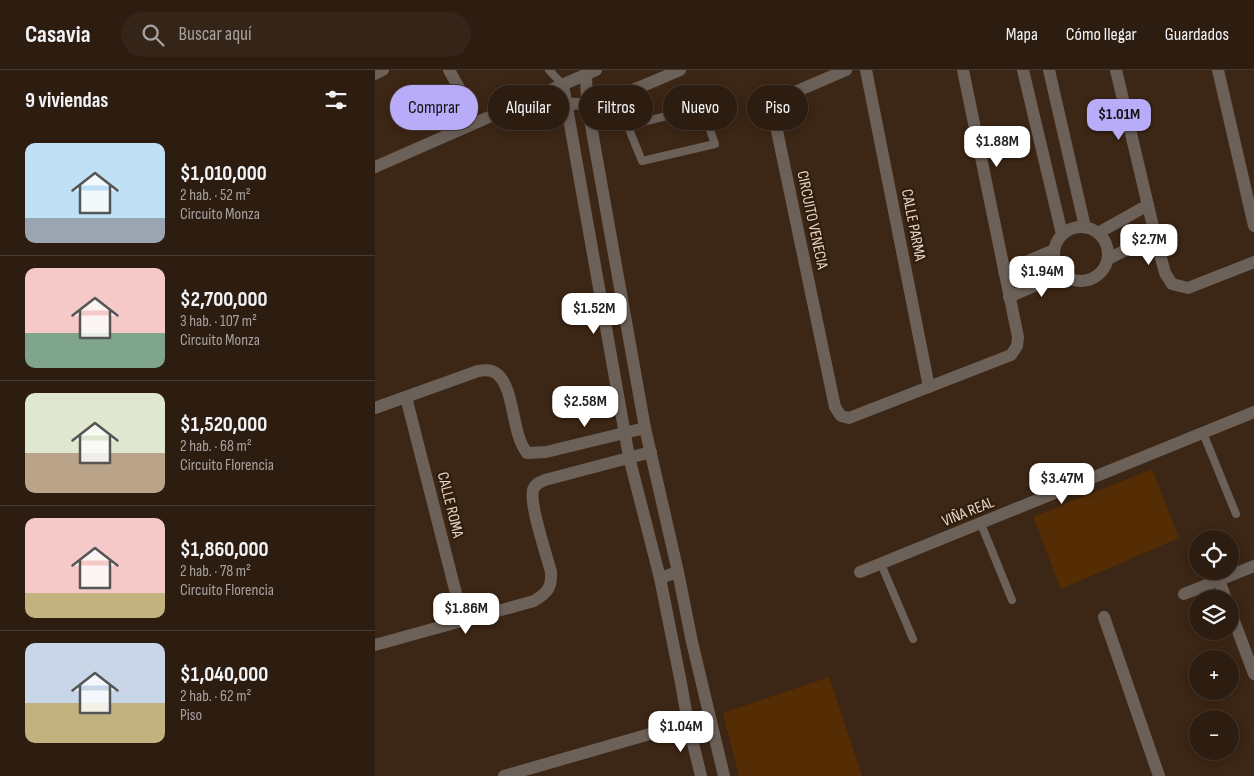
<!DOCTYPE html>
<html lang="es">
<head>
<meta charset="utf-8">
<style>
  :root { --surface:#2d1c10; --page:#352519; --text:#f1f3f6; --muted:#a7a19f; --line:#483a30; --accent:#b8abf7 }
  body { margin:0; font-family:"Sofia Sans Condensed",sans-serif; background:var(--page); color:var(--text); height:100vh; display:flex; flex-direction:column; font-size:19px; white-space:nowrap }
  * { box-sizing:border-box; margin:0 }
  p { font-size:16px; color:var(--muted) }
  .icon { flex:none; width:28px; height:28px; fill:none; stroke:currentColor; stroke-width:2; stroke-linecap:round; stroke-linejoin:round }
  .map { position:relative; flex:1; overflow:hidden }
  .sheet { display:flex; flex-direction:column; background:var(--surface); width:375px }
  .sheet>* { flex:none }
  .guide { position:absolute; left:15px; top:15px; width:475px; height:45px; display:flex; gap:10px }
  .controls { position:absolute; left:814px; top:460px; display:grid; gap:10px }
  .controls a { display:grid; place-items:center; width:50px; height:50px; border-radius:50%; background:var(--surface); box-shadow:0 2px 12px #0003,0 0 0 1px var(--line); font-size:25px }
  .price { position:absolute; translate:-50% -42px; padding:0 11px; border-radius:10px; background:#fff; color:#222; font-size:16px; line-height:32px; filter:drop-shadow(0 1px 2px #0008) }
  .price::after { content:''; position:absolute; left:50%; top:30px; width:15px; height:11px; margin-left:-8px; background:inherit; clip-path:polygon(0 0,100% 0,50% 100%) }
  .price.on { background:var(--accent); color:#111 }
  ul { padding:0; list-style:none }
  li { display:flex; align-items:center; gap:15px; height:125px; padding:0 25px }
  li+li { border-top:1px solid var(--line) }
  li span { display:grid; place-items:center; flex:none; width:140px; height:100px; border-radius:10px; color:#555 }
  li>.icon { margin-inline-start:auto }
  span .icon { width:60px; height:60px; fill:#fffc; stroke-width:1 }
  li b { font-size:21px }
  h2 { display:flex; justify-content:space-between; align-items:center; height:60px; padding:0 25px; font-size:21px }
  .chip { padding:0 18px; border-radius:22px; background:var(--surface); box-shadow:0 2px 12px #0003,0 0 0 1px var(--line); font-size:18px; line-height:45px }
  .chip.on { background:var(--accent); color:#111 }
  header { display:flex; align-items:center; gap:30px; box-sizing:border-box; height:70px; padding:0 25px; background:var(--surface); border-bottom:1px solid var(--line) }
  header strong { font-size:24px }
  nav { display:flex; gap:28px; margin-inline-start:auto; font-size:18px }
  .search { width:350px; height:45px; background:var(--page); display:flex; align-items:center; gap:12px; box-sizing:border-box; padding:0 18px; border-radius:28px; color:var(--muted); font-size:19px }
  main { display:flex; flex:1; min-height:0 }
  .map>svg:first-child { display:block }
  .green { fill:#552d05 }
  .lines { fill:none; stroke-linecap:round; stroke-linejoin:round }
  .service { stroke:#6c6159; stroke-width:8 }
  .minor { stroke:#6c6159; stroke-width:12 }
  .tertiary { stroke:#6c6159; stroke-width:12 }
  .labels { text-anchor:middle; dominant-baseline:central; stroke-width:4.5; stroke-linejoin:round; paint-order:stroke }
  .street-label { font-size:16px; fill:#e3d5ca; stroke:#311d0c }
</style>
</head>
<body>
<header>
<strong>Casavia</strong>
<div class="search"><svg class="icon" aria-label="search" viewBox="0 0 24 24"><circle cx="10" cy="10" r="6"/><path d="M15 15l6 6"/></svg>Buscar aquí</div>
<nav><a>Mapa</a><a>Cómo llegar</a><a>Guardados</a></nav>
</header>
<main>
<section class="sheet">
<h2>9 viviendas<svg class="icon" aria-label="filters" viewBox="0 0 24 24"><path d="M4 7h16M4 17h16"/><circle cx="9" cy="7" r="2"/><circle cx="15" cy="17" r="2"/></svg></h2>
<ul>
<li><span style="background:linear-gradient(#bfe0f5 75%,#9aa5b1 0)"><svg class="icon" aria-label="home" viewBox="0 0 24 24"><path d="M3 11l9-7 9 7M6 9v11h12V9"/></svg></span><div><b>$1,010,000</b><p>2 hab. · 52 m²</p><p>Circuito Monza</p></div></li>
<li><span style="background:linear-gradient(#f6c9c9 65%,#7fa58c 0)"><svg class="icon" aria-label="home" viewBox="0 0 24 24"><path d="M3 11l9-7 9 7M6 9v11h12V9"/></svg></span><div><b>$2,700,000</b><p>3 hab. · 107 m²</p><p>Circuito Monza</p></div></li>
<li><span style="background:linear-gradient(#dfe7d0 60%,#b9a48a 0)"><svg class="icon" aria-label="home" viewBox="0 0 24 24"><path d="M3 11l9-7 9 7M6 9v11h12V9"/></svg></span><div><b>$1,520,000</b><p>2 hab. · 68 m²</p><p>Circuito Florencia</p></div></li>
<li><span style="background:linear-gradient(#f6c9c9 75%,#c2b280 0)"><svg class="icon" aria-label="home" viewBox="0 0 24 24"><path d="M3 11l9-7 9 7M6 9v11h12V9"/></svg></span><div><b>$1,860,000</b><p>2 hab. · 78 m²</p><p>Circuito Florencia</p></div></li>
<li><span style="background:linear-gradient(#c9d6e8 60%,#c2b280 0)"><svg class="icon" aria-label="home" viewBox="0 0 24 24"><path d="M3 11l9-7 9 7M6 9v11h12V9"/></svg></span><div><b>$1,040,000</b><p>2 hab. · 62 m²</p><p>Piso</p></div></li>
</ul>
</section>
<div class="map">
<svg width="879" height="706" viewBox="0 0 879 706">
  <rect width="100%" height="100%" fill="#3c2615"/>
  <g class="green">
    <polygon points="777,399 804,468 686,519 658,447"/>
    <polygon points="454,607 487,706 364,706 348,643"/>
  </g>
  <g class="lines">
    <g class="service">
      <polyline points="174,0 188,15"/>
      <polyline points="241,27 267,91 340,74 327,37 252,56"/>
      <polyline points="828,363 861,444"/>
      <polyline points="606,454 637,530"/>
      <polyline points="506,494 538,569"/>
    </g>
    <g class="minor">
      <polyline points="74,0 84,18"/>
      <polyline points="471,0 413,25 403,35 401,56 460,337 466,346 474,348 636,285 642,276 643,267 588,0"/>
      <polyline points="491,0 554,317"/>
      <polyline points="648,0 687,164"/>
      <polyline points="674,0 710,157"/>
      <polyline points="741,0 780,165 790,203 797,214 813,218 879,192"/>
      <polyline points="843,0 879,156"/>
      <polyline points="0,4 8,0"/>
      <polyline points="211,5 212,33 270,358 303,502 285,508"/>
      <polyline points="188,15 254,387 285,508 306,613 313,653 326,706"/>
      <circle cx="706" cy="184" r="27"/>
      <polyline points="723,163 773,135"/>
      <polyline points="733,189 780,165"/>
      <polyline points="629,201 679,180"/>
      <polyline points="634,227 688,203"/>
      <polyline points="31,327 88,551"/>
      <path d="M0 338 103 301C109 300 116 299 122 304 140 318 136 363 152 383L171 382 270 358"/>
      <polyline points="303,502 317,572 349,706"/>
      <polyline points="485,502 879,342"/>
      <polyline points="844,510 851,529"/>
      <polyline points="809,524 879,496"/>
      <polyline points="855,540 879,604"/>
      <polyline points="729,547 784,706"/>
      <path d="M0 575 159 531C172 523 177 518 176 502 172 486 154 434 158 420 160 414 165 412 170 410L276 382"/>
      <polyline points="129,706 313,653 335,649"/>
    </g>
    <g class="tertiary">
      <path d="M174 21C180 24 185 29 191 32 215 42 281 10 305 0"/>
      <polyline points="0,97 221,0"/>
    </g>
  </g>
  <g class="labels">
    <g class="street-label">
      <text transform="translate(437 150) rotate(78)">CIRCUITO VENECIA</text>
      <text transform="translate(538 155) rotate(79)">CALLE PARMA</text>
      <text transform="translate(75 435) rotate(76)">CALLE ROMA</text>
      <text transform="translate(593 442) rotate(-22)">VIÑA REAL</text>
    </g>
  </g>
</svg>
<div class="controls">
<a><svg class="icon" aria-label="locate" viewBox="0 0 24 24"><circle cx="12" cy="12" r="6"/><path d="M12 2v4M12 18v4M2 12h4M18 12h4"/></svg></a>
<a><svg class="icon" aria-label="layers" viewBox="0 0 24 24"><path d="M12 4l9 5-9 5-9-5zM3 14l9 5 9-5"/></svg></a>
<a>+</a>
<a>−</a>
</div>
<b class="price on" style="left:744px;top:71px">$1.01M</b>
<b class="price" style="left:622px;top:98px">$1.88M</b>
<b class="price" style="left:774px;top:196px">$2.7M</b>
<b class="price" style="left:667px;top:228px">$1.94M</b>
<b class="price" style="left:219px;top:265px">$1.52M</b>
<b class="price" style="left:210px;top:358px">$2.58M</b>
<b class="price" style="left:687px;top:435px">$3.47M</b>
<b class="price" style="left:91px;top:565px">$1.86M</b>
<b class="price" style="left:306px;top:683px">$1.04M</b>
<div class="guide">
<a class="chip on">Comprar</a>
<a class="chip">Alquilar</a>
<a class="chip">Filtros</a>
<a class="chip">Nuevo</a>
<a class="chip">Piso</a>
</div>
</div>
</main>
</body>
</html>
